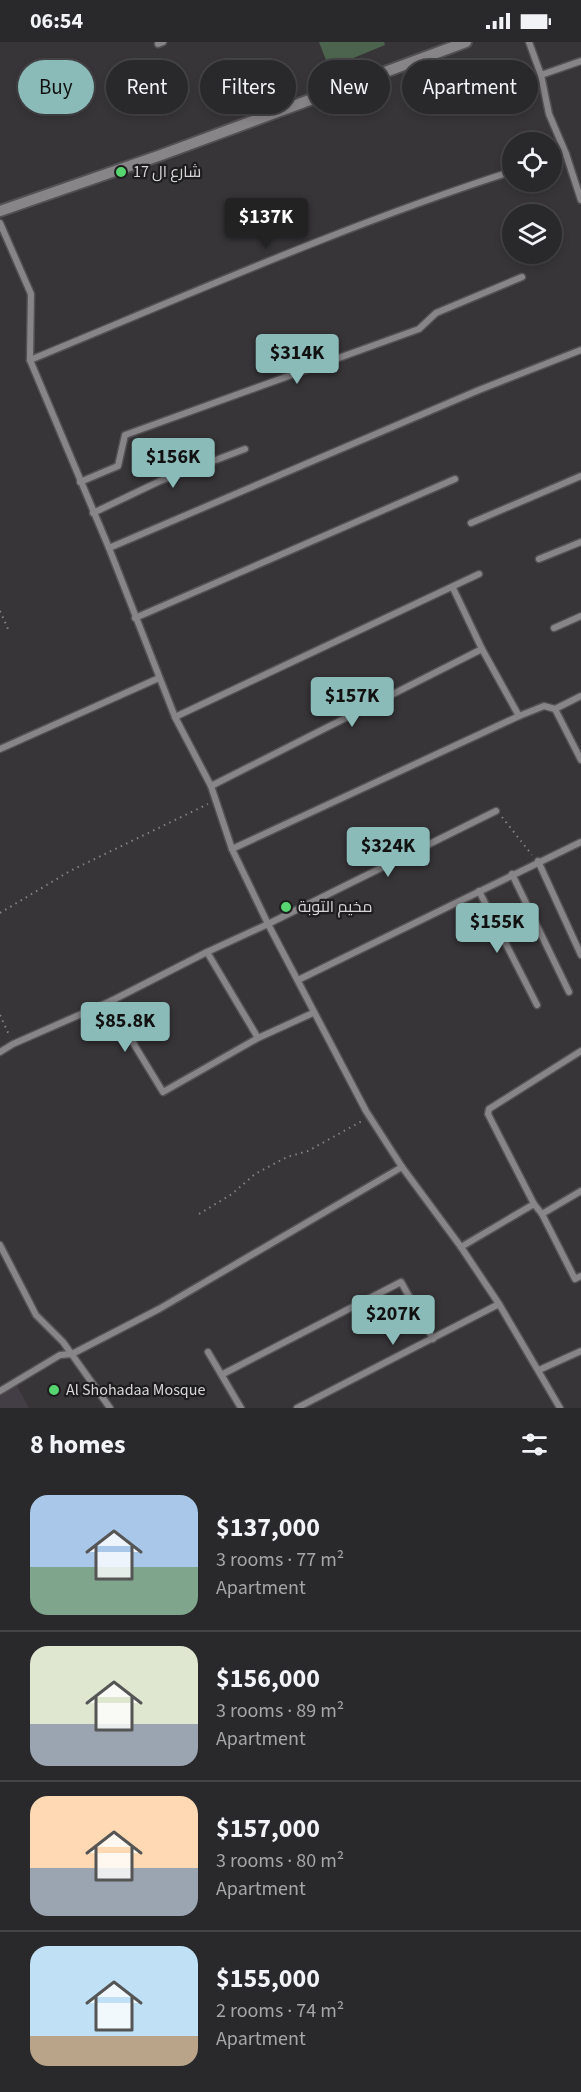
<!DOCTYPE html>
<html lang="en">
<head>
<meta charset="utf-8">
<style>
  :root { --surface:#29282a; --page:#353436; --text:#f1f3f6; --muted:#a5a6a8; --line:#454447; --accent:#8bbbb9 }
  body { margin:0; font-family:"Source Sans 3",Cairo,sans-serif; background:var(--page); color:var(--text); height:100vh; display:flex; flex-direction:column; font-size:22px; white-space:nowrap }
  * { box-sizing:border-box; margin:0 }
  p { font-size:20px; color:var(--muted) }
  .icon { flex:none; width:33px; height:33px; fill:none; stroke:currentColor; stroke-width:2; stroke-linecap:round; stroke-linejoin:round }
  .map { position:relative; height:1366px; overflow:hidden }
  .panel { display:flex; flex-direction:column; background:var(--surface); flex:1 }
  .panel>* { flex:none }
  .top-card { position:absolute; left:18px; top:18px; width:546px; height:54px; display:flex; gap:12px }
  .controls { position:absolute; left:502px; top:90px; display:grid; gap:12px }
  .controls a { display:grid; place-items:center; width:60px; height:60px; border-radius:50%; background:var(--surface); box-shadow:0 3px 9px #0003,0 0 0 2px var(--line); font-size:30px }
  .price { position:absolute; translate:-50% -51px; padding:0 14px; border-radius:6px; background:var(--accent); color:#111; font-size:20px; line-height:39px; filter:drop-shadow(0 2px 3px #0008) }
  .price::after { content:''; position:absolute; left:50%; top:36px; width:18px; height:14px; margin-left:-9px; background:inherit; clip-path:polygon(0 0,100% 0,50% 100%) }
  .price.active { background:#222; color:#fff }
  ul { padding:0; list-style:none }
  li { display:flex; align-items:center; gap:18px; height:150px; padding:0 30px }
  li+li { border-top:2px solid var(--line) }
  li span { display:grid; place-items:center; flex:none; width:168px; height:120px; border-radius:18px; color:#555 }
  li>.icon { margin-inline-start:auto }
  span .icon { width:72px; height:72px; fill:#fffc; stroke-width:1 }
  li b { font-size:26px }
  h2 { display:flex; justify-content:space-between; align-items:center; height:72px; padding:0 30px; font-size:26px }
  .chip { padding:0 21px; border-radius:27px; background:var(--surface); box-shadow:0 3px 9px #0003,0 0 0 2px var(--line); font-size:21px; line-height:54px }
  .chip.active { background:var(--accent); color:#111 }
  .status { display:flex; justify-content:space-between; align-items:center; height:42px; padding:0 30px; background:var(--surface); direction:ltr }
  .status svg { height:16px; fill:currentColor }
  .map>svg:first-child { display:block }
  .built { fill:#433d45 }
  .green { fill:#4c644e }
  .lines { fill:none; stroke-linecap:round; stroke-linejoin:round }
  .minor-casing { stroke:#535153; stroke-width:9 }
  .tertiary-casing { stroke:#535153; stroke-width:14 }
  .path { stroke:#848285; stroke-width:2; stroke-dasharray:1.5 4.5; stroke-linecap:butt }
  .minor { stroke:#888589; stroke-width:6 }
  .tertiary { stroke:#888589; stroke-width:10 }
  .poi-dot { fill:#57d570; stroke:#1e1d1e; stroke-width:2 }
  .labels { text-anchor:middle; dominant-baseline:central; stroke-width:4.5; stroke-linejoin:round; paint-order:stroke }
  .poi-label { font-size:16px; fill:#d7d5d7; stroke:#1e1d1e; text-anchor:start }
</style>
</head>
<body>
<div class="status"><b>06:54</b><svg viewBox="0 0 49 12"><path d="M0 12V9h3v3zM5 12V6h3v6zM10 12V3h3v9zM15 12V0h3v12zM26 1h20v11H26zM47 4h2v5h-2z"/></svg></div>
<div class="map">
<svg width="581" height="1366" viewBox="0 0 581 1366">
  <rect width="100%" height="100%" fill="#373538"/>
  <polygon class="built" points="16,1342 29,1366 0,1366 0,1351"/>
  <polygon class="green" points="319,0 384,0 385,3 329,26"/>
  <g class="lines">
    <g class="minor-casing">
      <g id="minor">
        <polyline points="529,0 541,33 549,72 566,112 581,158"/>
        <polyline points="158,2 163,0"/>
        <polyline points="541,33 581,19"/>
        <polyline points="552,116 566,112"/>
        <polyline points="0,181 31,252 30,318 109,506 175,675 211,744 232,807 268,882 366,1069 402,1125 461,1205 499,1262 560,1366"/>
        <path d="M30 318C190 252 348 182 513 129"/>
        <polyline points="80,440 118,424 125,393 419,287 436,271 522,235"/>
        <polyline points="93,471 160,439 245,407"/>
        <polyline points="471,481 581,434"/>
        <polyline points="109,506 479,348 581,308"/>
        <polyline points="539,517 581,500"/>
        <polyline points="453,546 482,607 519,674"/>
        <polyline points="135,576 455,437"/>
        <polyline points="554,586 581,574"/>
        <polyline points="555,667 581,718"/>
        <polyline points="175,675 479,532"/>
        <polyline points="0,707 159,636"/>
        <polyline points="211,744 482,607"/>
        <polyline points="232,807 519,674 544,664 555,667 581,654"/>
        <polyline points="538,819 581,913"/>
        <polyline points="512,832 569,950"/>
        <polyline points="479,849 537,963"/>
        <polyline points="207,910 258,996"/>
        <polyline points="298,938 581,800"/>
        <polyline points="111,959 135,1004 163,1050 258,996 313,971"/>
        <polyline points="0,1010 13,1002 111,959 207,910 268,882 496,769"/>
        <polyline points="534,1162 542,1172 575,1237 581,1234"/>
        <polyline points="542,1172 581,1149"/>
        <polyline points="0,1203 36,1273 63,1300 110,1366"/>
        <polyline points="461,1205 534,1162 488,1072 489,1067 581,1009"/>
        <polyline points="208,1310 241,1366"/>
        <polyline points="539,1328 581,1309"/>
        <polyline points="223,1332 401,1240 433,1297"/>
        <polyline points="0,1349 60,1313 72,1312 159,1267 402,1125"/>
        <polyline points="297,1366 499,1262"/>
      </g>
    </g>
    <g class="tertiary-casing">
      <polyline id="tertiary" points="0,169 161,113 466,0"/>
    </g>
    <g class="path">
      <polyline points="0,569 8,587"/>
      <polyline points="502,775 532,813"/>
      <polyline points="0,871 70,829 208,762"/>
      <polyline points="0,973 10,995"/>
      <polyline points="199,1172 232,1152 255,1132 287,1115 308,1109 362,1079"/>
    </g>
    <use href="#minor" class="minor"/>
    <use href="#tertiary" class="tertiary"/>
  </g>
  <g class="poi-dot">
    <circle cx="121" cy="130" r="6"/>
    <circle cx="286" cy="865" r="6"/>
    <circle cx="54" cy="1348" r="6"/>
  </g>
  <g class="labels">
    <g class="poi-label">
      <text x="133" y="130">شارع ال 17</text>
      <text x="298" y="865">مخيم التوبة</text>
      <text x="66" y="1348">Al Shohadaa Mosque</text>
    </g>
  </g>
</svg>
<div class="controls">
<a><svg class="icon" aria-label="locate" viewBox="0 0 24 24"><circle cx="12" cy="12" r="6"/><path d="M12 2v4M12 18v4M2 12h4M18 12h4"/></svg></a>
<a><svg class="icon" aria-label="layers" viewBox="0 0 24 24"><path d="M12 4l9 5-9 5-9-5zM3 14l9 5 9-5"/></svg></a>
</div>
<b class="price active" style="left:266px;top:207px">$137K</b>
<b class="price" style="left:297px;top:343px">$314K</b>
<b class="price" style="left:173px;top:447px">$156K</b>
<b class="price" style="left:352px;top:686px">$157K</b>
<b class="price" style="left:388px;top:836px">$324K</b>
<b class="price" style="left:497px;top:912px">$155K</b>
<b class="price" style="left:125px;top:1011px">$85.8K</b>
<b class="price" style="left:393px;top:1304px">$207K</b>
<div class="top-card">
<a class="chip active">Buy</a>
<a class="chip">Rent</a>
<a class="chip">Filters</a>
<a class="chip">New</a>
<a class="chip">Apartment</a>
</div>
</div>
<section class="panel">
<h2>8 homes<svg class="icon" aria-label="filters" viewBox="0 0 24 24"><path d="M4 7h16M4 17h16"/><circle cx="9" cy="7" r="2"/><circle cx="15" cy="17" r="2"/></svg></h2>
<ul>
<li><span style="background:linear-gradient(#a9c7e8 60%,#7fa58c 0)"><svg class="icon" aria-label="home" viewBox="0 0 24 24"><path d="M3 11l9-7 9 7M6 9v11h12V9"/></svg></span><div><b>$137,000</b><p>3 rooms · 77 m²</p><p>Apartment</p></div></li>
<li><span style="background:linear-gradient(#dfe7d0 65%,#9aa5b1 0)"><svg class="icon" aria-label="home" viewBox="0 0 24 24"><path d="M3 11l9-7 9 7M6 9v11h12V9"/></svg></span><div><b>$156,000</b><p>3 rooms · 89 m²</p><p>Apartment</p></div></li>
<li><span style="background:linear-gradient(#ffd9b3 60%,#9aa5b1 0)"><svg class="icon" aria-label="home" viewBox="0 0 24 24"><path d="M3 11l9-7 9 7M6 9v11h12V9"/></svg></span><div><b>$157,000</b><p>3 rooms · 80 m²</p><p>Apartment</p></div></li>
<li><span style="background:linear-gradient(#bfe0f5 75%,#b9a48a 0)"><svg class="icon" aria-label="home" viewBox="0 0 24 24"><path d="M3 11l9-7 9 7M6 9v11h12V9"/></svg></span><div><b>$155,000</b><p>2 rooms · 74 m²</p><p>Apartment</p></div></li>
</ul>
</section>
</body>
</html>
